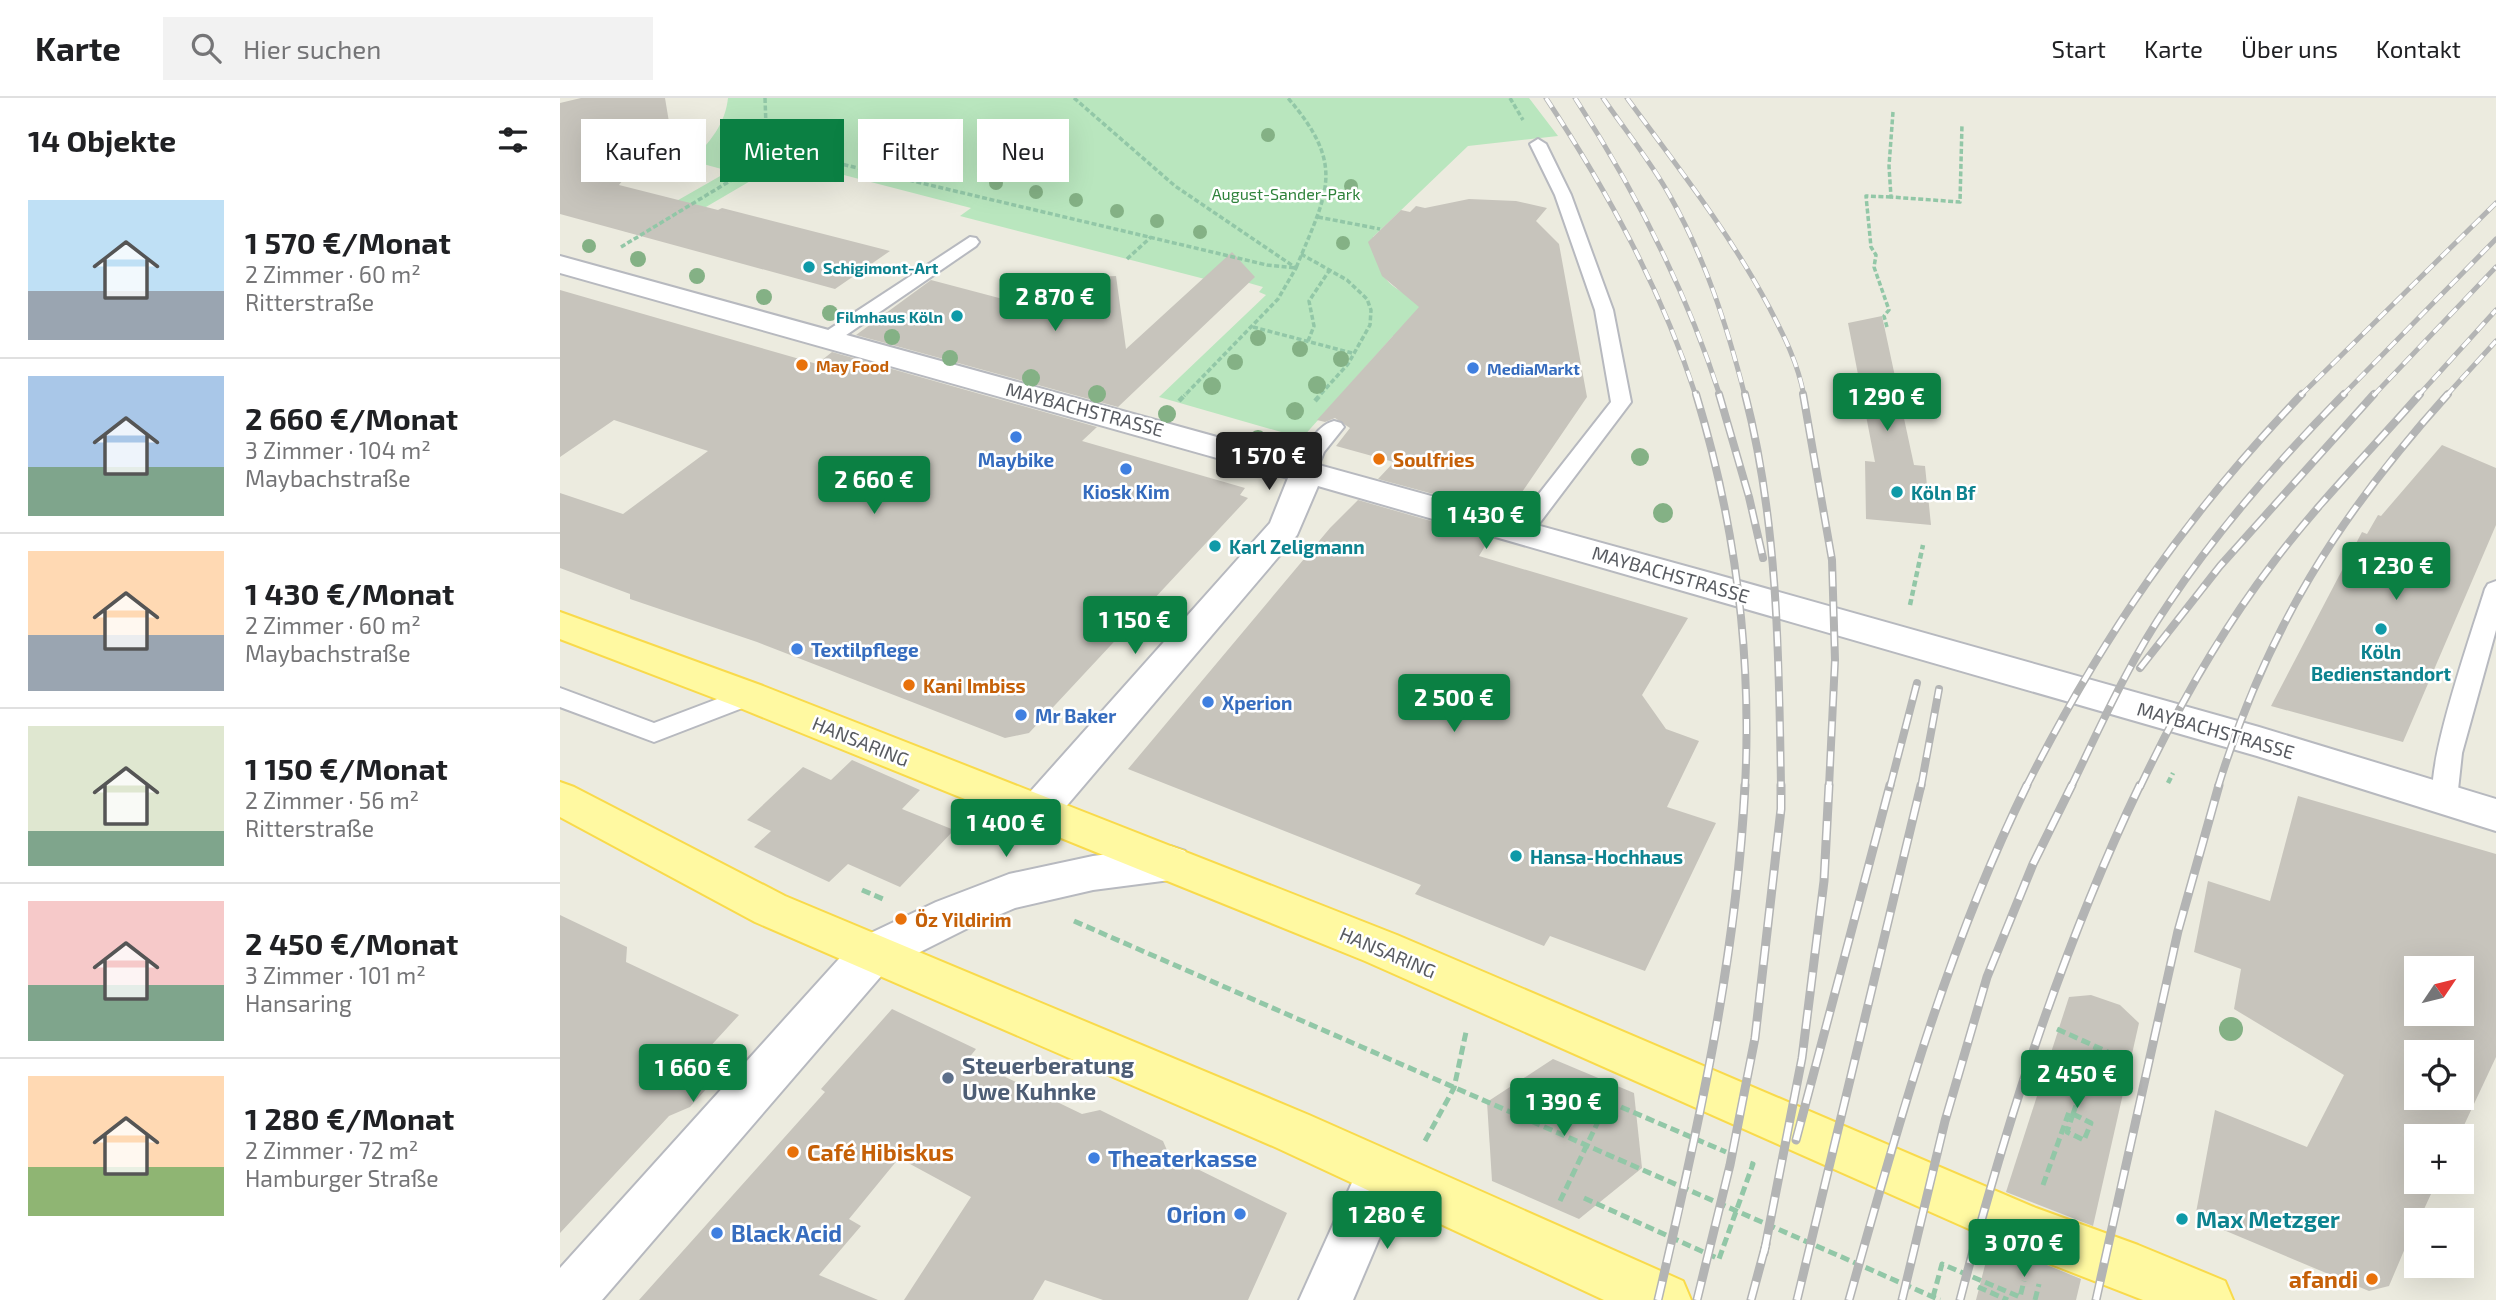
<!DOCTYPE html>
<html lang="de">
<head>
<meta charset="utf-8">
<style>
  :root { --surface:#fff; --page:#f2f2f2; --text:#202124; --muted:#757577; --line:#e0e0e0; --accent:#0b8043 }
  body { margin:0; font-family:"Exo 2",sans-serif; background:var(--page); color:var(--text); height:100vh; display:flex; flex-direction:column; font-size:26px; white-space:nowrap }
  * { box-sizing:border-box; margin:0 }
  p { font-size:23px; color:var(--muted) }
  .icon { flex:none; width:38px; height:38px; fill:none; stroke:currentColor; stroke-width:2; stroke-linecap:round; stroke-linejoin:round }
  .map { position:relative; flex:1; overflow:hidden }
  .sheet { display:flex; flex-direction:column; background:var(--surface); width:560px }
  .sheet>* { flex:none }
  .hud { position:absolute; left:21px; top:21px; width:665px; height:63px; display:flex; gap:14px }
  .needle { width:46px; rotate:55deg }
  .buttons { position:absolute; left:1844px; top:858px; display:grid; gap:14px }
  .buttons a { display:grid; place-items:center; width:70px; height:70px; border-radius:0px; background:var(--surface); box-shadow:0 7px 28px #0002; font-size:35px }
  .price { position:absolute; translate:-50% -60px; padding:0 16px; border-radius:7px; background:var(--accent); color:#fff; font-size:23px; line-height:46px; filter:drop-shadow(0 2px 4px #0008) }
  .price::after { content:''; position:absolute; left:50%; top:42px; width:21px; height:16px; margin-left:-10px; background:inherit; clip-path:polygon(0 0,100% 0,50% 100%) }
  .price.on { background:#222; color:#fff }
  ul { padding:0; list-style:none }
  li { display:flex; align-items:center; gap:21px; height:175px; padding:0 28px }
  li+li { border-top:2px solid var(--line) }
  li span { display:grid; place-items:center; flex:none; width:196px; height:140px; border-radius:0px; color:#555 }
  li>.icon { margin-inline-start:auto }
  span .icon { width:84px; height:84px; fill:#fffc; stroke-width:1 }
  li b { font-size:30px }
  h2 { display:flex; justify-content:space-between; align-items:center; height:84px; padding:0 28px; font-size:30px }
  .chip { padding:0 24px; border-radius:0px; background:var(--surface); box-shadow:0 7px 28px #0002; font-size:24px; line-height:63px }
  .chip.on { background:var(--accent); color:#fff }
  header { display:flex; align-items:center; gap:42px; box-sizing:border-box; height:98px; padding:0 35px; background:var(--surface); border-bottom:2px solid var(--line) }
  header strong { font-size:33px }
  nav { display:flex; gap:38px; margin-inline-start:auto; font-size:24px }
  .search { width:490px; height:63px; background:var(--page); display:flex; align-items:center; gap:18px; box-sizing:border-box; padding:0 24px; border-radius:0px; color:var(--muted); font-size:26px }
  main { display:flex; flex:1; min-height:0 }
  .map>svg:first-child { display:block }
  .green { fill:#b9e6be }
  .building { fill:#c7c4bc; fill-rule:evenodd }
  .lines { fill:none; stroke-linecap:round; stroke-linejoin:round }
  .service-casing { stroke:#b7b9bf; stroke-width:4 }
  .minor-casing { stroke:#b7b9bf; stroke-width:4 }
  .primary-casing { stroke:#f9da4b; stroke-width:4 }
  .path-far2 { stroke:#92c7a7; stroke-width:3.5; stroke-dasharray:5 2.5; stroke-linecap:butt }
  .path-far1 { stroke:#92c7a7; stroke-width:4.5; stroke-dasharray:6 3.5; stroke-linecap:butt }
  .path { stroke:#92c7a7; stroke-width:5; stroke-dasharray:9 4.5; stroke-linecap:butt }
  .service { fill:#fff; fill-rule:evenodd }
  .minor { fill:#fff; fill-rule:evenodd }
  .primary { fill:#fff9a1; fill-rule:evenodd }
  .rail-far2-casing { stroke:#b3b4b4; stroke-width:5 }
  .rail-far1-casing { stroke:#b3b4b4; stroke-width:8 }
  .rail-casing { stroke:#b3b4b4; stroke-width:9 }
  .rail-far2 { stroke:#fff; stroke-width:3.5; stroke-dasharray:11; stroke-linecap:butt }
  .rail-far1 { stroke:#fff; stroke-width:5; stroke-dasharray:15; stroke-linecap:butt }
  .rail { stroke:#fff; stroke-width:6; stroke-dasharray:19; stroke-linecap:butt }
  .tree { fill:#84b185 }
  .culture-dot { fill:#0f9aa8; stroke:#fff; stroke-width:2.5 }
  .food-dot { fill:#e8710a; stroke:#fff; stroke-width:2.5 }
  .shop-dot { fill:#3f7fe0; stroke:#fff; stroke-width:2.5 }
  .service-dot { fill:#5c6f8a; stroke:#fff; stroke-width:2.5 }
  .labels { text-anchor:middle; dominant-baseline:central; stroke-width:5; stroke-linejoin:round; paint-order:stroke }
  .far-park-label { font-size:16px; fill:#2e823b; stroke:#fff }
  .far-culture-label { font-size:16px; font-weight:bold; fill:#0d838f; stroke:#fff; text-anchor:start }
  .far-food-label { font-size:16px; font-weight:bold; fill:#c56008; stroke:#fff; text-anchor:start }
  .far-shop-label { font-size:16px; font-weight:bold; fill:#366cbe; stroke:#fff; text-anchor:start }
  .street-label { font-size:19px; fill:#585b61; stroke:#fff }
  .shop-label { font-size:19px; font-weight:bold; fill:#366cbe; stroke:#fff; text-anchor:start }
  .food-label { font-size:19px; font-weight:bold; fill:#c56008; stroke:#fff; text-anchor:start }
  .culture-label { font-size:19px; font-weight:bold; fill:#0d838f; stroke:#fff; text-anchor:start }
  .near-service-label { font-size:23px; font-weight:bold; fill:#4e5e75; stroke:#fff; text-anchor:start }
  .near-food-label { font-size:23px; font-weight:bold; fill:#c56008; stroke:#fff; text-anchor:start }
  .near-shop-label { font-size:23px; font-weight:bold; fill:#366cbe; stroke:#fff; text-anchor:start }
  .near-culture-label { font-size:23px; font-weight:bold; fill:#0d838f; stroke:#fff; text-anchor:start }
</style>
</head>
<body>
<header>
<strong>Karte</strong>
<div class="search"><svg class="icon" aria-label="search" viewBox="0 0 24 24"><circle cx="10" cy="10" r="6"/><path d="M15 15l6 6"/></svg>Hier suchen</div>
<nav><a>Start</a><a>Karte</a><a>Über uns</a><a>Kontakt</a></nav>
</header>
<main>
<section class="sheet">
<h2>14 Objekte<svg class="icon" aria-label="filters" viewBox="0 0 24 24"><path d="M4 7h16M4 17h16"/><circle cx="9" cy="7" r="2"/><circle cx="15" cy="17" r="2"/></svg></h2>
<ul>
<li><span style="background:linear-gradient(#bfe0f5 65%,#9aa5b1 0)"><svg class="icon" aria-label="home" viewBox="0 0 24 24"><path d="M3 11l9-7 9 7M6 9v11h12V9"/></svg></span><div><b>1 570 €/Monat</b><p>2 Zimmer · 60 m²</p><p>Ritterstraße</p></div></li>
<li><span style="background:linear-gradient(#a9c7e8 65%,#7fa58c 0)"><svg class="icon" aria-label="home" viewBox="0 0 24 24"><path d="M3 11l9-7 9 7M6 9v11h12V9"/></svg></span><div><b>2 660 €/Monat</b><p>3 Zimmer · 104 m²</p><p>Maybachstraße</p></div></li>
<li><span style="background:linear-gradient(#ffd9b3 60%,#9aa5b1 0)"><svg class="icon" aria-label="home" viewBox="0 0 24 24"><path d="M3 11l9-7 9 7M6 9v11h12V9"/></svg></span><div><b>1 430 €/Monat</b><p>2 Zimmer · 60 m²</p><p>Maybachstraße</p></div></li>
<li><span style="background:linear-gradient(#dfe7d0 75%,#7fa58c 0)"><svg class="icon" aria-label="home" viewBox="0 0 24 24"><path d="M3 11l9-7 9 7M6 9v11h12V9"/></svg></span><div><b>1 150 €/Monat</b><p>2 Zimmer · 56 m²</p><p>Ritterstraße</p></div></li>
<li><span style="background:linear-gradient(#f6c9c9 60%,#7fa58c 0)"><svg class="icon" aria-label="home" viewBox="0 0 24 24"><path d="M3 11l9-7 9 7M6 9v11h12V9"/></svg></span><div><b>2 450 €/Monat</b><p>3 Zimmer · 101 m²</p><p>Hansaring</p></div></li>
<li><span style="background:linear-gradient(#ffd9b3 65%,#8fb573 0)"><svg class="icon" aria-label="home" viewBox="0 0 24 24"><path d="M3 11l9-7 9 7M6 9v11h12V9"/></svg></span><div><b>1 280 €/Monat</b><p>2 Zimmer · 72 m²</p><p>Hamburger Straße</p></div></li>
</ul>
</section>
<div class="map">
<svg width="1936" height="1202" viewBox="0 0 1936 1202">
  <rect width="100%" height="100%" fill="#ecebdf"/>
  <path class="green" d="M168 0H969L998 38 908 48 813 139C818 185 830 190 871 207L842 240 833 238 742 340 599 299 706 197 699 194 703 189 682 183 672 188 400 118 411 110 226 62 93 140 64 133 169 73 132 63C150 43 165 27 168 0Z"/>
  <g class="building">
    <polygon points="21,0 105,0 109,24 59,87 158,112 162,110 330,153 275,191 0,116 0,5"/>
    <polygon points="909,101 956,103 987,110 976,123 999,146 1027,299 947,416 818,381 834,364 776,348 790,330 775,320 765,324 757,322 859,209 822,178 808,144 841,112 850,114 856,108 865,110"/>
    <polygon points="672,154 695,179 558,309 296,237 371,182 504,217 518,186 531,179 556,178 566,251"/>
    <polygon points="0,192 257,266 272,254 537,329 522,343 685,390 680,397 688,400 469,635 445,640 197,544 70,501 70,496 0,470 0,395 63,416 148,353 54,322 0,359"/>
    <polygon points="1322,218 1354,367 1365,368 1371,427 1306,421 1305,363 1315,364 1288,225"/>
    <polygon points="1882,347 1936,370 1936,427 1843,644 1711,608 1802,434 1807,436 1818,417 1821,418"/>
    <polygon points="798,402 930,440 919,458 1128,520 1082,597 1106,631 1139,643 1107,709 1156,725 1085,873 990,838 984,848 855,796 861,787 568,671 770,430"/>
    <polygon points="292,662 360,692 342,711 394,732 340,789 288,766 269,784 194,749 211,733 187,722 243,669 271,682"/>
    <path d="M1738 698 1936 756V959L1899 1038H1857V1083H1877L1859 1122H1857L1829 1188 1809 1193 1635 1120 1655 1012 1747 1049 1784 977 1674 911 1681 871 1634 854 1648 783 1710 803ZM1857 870H1902V915H1857ZM1857 954H1902V999H1857Z"/>
    <polygon points="0,817 67,849 66,864 179,917 146,953 148,989 130,1009 109,1018 0,1135"/>
    <polygon points="1531,897 1560,907 1579,925 1533,1128 1446,1094 1509,899"/>
    <polygon points="332,911 416,951 408,961 522,1016 540,1012 603,1043 609,1057 727,1115 688,1202 543,1202 485,1182 473,1202 344,1202 411,1099 339,1060 289,1121 301,1128 259,1177 318,1202 79,1202 265,994 261,991"/>
    <polygon points="993,961 1074,995 1082,1070 1019,1121 932,1083 927,1004"/>
    <polygon points="1431,1144 1521,1181 1516,1202 1416,1202"/>
  </g>
  <g class="lines">
    <g class="service-casing">
      <g id="service">
        <polygon points="978,41 986,46 1011,97 1053,212 1071,304 969,439 953,439 950,434 953,429 1051,304 1035,212 995,97 970,46"/>
        <polygon points="410,139 416,140 419,144 416,148 276,244 262,244 260,240 262,236"/>
        <path d="M774 323 781 325 784 329 764 354 754 378H740L737 373C743 355 754 328 774 323Z"/>
        <path d="M1936 483V532L1902 655 1897 701 1893 708 1884 711 1875 708C1860 680 1914 528 1925 491L1928 486Z"/>
        <polygon points="189,589 198,592 201,598 198,604 94,644 0,609 0,590 94,625"/>
      </g>
    </g>
    <g class="minor-casing">
      <g id="minor">
        <polygon points="0,158 1158,477 1699,629 1936,701 1936,733 1697,658 758,388 737,437 492,725 477,730 462,725 456,714 462,703 710,425 728,380 0,175"/>
        <polygon points="610,748 625,753 631,765 625,777 610,782 533,792 455,810 408,830 328,870 42,1202 0,1202 0,1170 296,842 376,804 449,776 533,758"/>
        <polygon points="822,1051 840,1058 847,1075 793,1202 739,1202 804,1058"/>
      </g>
    </g>
    <g class="primary-casing">
      <g id="primary">
        <polygon points="0,514 203,588 837,837 1476,1110 1578,1147 1665,1183 1673,1202 1583,1202 1470,1158 805,863 175,608 0,541"/>
        <polygon points="0,684 14,689 225,798 749,1017 1123,1183 1131,1202 1044,1202 715,1049 195,824 0,719"/>
      </g>
    </g>
    <g class="path-far2">
      <path d="M205 0 206 28 222 52 707 167 736 170C767 94 787 69 728 0"/>
      <polyline points="514,0 615,88 736,170 718,201 624,298"/>
      <polyline points="950,0 963,22"/>
      <polyline points="1333,14 1329,68 1331,99 1400,104 1402,26"/>
      <polyline points="758,119 820,131"/>
      <polyline points="61,149 221,52"/>
      <polyline points="741,156 787,182 807,201 811,212 810,227 788,266 759,298"/>
      <polyline points="567,161 591,139"/>
      <polyline points="693,229 792,255"/>
      <polyline points="1327,229 1324,218 1329,212 1314,169 1316,157 1311,149 1306,98 1331,99"/>
      <polyline points="748,243 754,228 749,203 771,170"/>
    </g>
    <g class="path-far1">
      <polyline points="619,303 626,296"/>
      <polyline points="755,303 761,296"/>
      <polyline points="1350,507 1363,447"/>
      <polyline points="1608,685 1613,675"/>
    </g>
    <g class="path">
      <polyline points="302,792 323,801"/>
      <polyline points="514,823 1380,1202"/>
      <polyline points="1497,931 1570,964"/>
      <polyline points="1061,1009 1166,1054"/>
      <polygon points="1513,1016 1531,1025 1524,1042 1507,1034"/>
      <polyline points="1513,1016 1536,949"/>
      <polyline points="865,1043 894,990 906,934"/>
      <polyline points="1483,1087 1509,1014 1513,1016"/>
      <polyline points="1024,1100 1159,1161 1193,1066 1190,1065"/>
      <polyline points="1000,1103 1047,1005 1047,998"/>
      <polyline points="1418,1189 1448,1202"/>
      <polyline points="1373,1199 1382,1166 1460,1199 1464,1183"/>
      <polyline points="1475,1202 1479,1186"/>
    </g>
    <use href="#service" class="service"/>
    <use href="#minor" class="minor"/>
    <use href="#primary" class="primary"/>
    <g class="rail-far2-casing">
      <g id="rail-far2">
        <path d="M986 0C1048 94 1101 191 1136 298"/>
        <path d="M1015 0C1076 94 1126 192 1160 298"/>
        <path d="M1043 0C1065 32 1091 64 1110 98 1146 162 1167 228 1185 298"/>
        <path d="M1067 0C1117 68 1169 134 1209 209 1224 238 1238 265 1244 298"/>
        <polyline points="1740,298 1936,105"/>
        <polyline points="1782,298 1936,141"/>
        <polyline points="1813,298 1936,169"/>
        <polyline points="1858,298 1936,212"/>
        <polyline points="1886,298 1936,243"/>
      </g>
    </g>
    <g class="rail-far1-casing">
      <g id="rail-far1">
        <path d="M1136 296C1175 424 1192 555 1185 689"/>
        <polyline points="1159,296 1189,399 1203,460"/>
        <path d="M1185 296C1218 423 1219 559 1221 689"/>
        <polyline points="1243,296 1272,462 1275,562 1269,689"/>
        <polyline points="1580,570 1660,468 1814,296"/>
        <polyline points="1330,689 1357,585"/>
        <polyline points="1361,689 1379,591"/>
        <path d="M1466 689C1543 537 1624 420 1742 296"/>
        <path d="M1511 689C1541 627 1570 562 1609 505 1659 430 1721 360 1784 296"/>
        <path d="M1580 689C1617 611 1660 534 1713 465 1758 405 1811 352 1860 296"/>
        <path d="M1658 689C1707 531 1778 418 1888 296"/>
      </g>
    </g>
    <g class="rail-casing">
      <g id="rail">
        <polyline points="1236,1042 1330,687"/>
        <polyline points="1204,1155 1242,960 1264,783 1269,687"/>
        <path d="M1098 1202C1138 1030 1176 864 1185 687"/>
        <polyline points="1137,1202 1170,1067 1195,940 1221,711 1221,687"/>
        <polyline points="1191,1202 1206,1146"/>
        <polyline points="1237,1202 1361,687"/>
        <path d="M1289 1202C1339 1024 1385 854 1467 687"/>
        <polyline points="1342,1202 1385,1023 1427,879 1473,766 1512,687"/>
        <path d="M1400 1202C1446 1025 1501 852 1580 687"/>
        <polyline points="1536,1202 1618,833 1659,687"/>
      </g>
    </g>
    <use href="#rail-far2" class="rail-far2"/>
    <use href="#rail-far1" class="rail-far1"/>
    <use href="#rail" class="rail"/>
  </g>
  <g class="tree">
    <circle cx="480" cy="32" r="7"/>
    <circle cx="708" cy="37" r="7"/>
    <circle cx="436" cy="85" r="7"/>
    <circle cx="791" cy="88" r="7"/>
    <circle cx="476" cy="94" r="7"/>
    <circle cx="516" cy="102" r="7"/>
    <circle cx="557" cy="113" r="7"/>
    <circle cx="597" cy="123" r="7"/>
    <circle cx="640" cy="134" r="7"/>
    <circle cx="783" cy="145" r="7"/>
    <circle cx="29" cy="148" r="7"/>
    <circle cx="78" cy="161" r="8"/>
    <circle cx="137" cy="178" r="8"/>
    <circle cx="204" cy="199" r="8"/>
    <circle cx="270" cy="215" r="8"/>
    <circle cx="332" cy="239" r="8"/>
    <circle cx="698" cy="240" r="8"/>
    <circle cx="740" cy="251" r="8"/>
    <circle cx="390" cy="260" r="8"/>
    <circle cx="781" cy="261" r="8"/>
    <circle cx="675" cy="264" r="8"/>
    <circle cx="471" cy="280" r="9"/>
    <circle cx="757" cy="287" r="9"/>
    <circle cx="652" cy="288" r="9"/>
    <circle cx="537" cy="296" r="9"/>
    <circle cx="735" cy="313" r="9"/>
    <circle cx="607" cy="316" r="9"/>
    <circle cx="698" cy="341" r="9"/>
    <circle cx="1080" cy="359" r="9"/>
    <circle cx="1103" cy="415" r="10"/>
    <circle cx="1671" cy="931" r="12"/>
  </g>
  <g class="culture-dot">
    <circle cx="249" cy="169" r="7"/>
    <circle cx="397" cy="218" r="7"/>
    <circle cx="1337" cy="394" r="7"/>
    <circle cx="655" cy="448" r="7"/>
    <circle cx="1821" cy="531" r="7"/>
    <circle cx="956" cy="758" r="7"/>
    <circle cx="1622" cy="1121" r="7"/>
  </g>
  <g class="food-dot">
    <circle cx="242" cy="267" r="7"/>
    <circle cx="819" cy="361" r="7"/>
    <circle cx="349" cy="587" r="7"/>
    <circle cx="341" cy="821" r="7"/>
    <circle cx="233" cy="1054" r="7"/>
    <circle cx="1812" cy="1181" r="7"/>
  </g>
  <g class="shop-dot">
    <circle cx="913" cy="270" r="7"/>
    <circle cx="456" cy="339" r="7"/>
    <circle cx="566" cy="371" r="7"/>
    <circle cx="237" cy="551" r="7"/>
    <circle cx="648" cy="604" r="7"/>
    <circle cx="461" cy="617" r="7"/>
    <circle cx="534" cy="1060" r="7"/>
    <circle cx="680" cy="1116" r="7"/>
    <circle cx="157" cy="1135" r="7"/>
  </g>
  <circle class="service-dot" cx="388" cy="980" r="7"/>
  <g class="labels">
    <g class="far-park-label">
      <text x="726" y="95">August-Sander-Park</text>
    </g>
    <g class="far-culture-label">
      <text x="263" y="169">Schigimont-Art</text>
      <text x="383" y="218" text-anchor="end">Filmhaus Köln</text>
    </g>
    <g class="far-food-label">
      <text x="256" y="267">May Food</text>
    </g>
    <g class="far-shop-label">
      <text x="927" y="270">MediaMarkt</text>
    </g>
    <g class="street-label">
      <text transform="translate(525 311) rotate(15)">MAYBACHSTRASSE</text>
      <text transform="translate(1111 476) rotate(16)">MAYBACHSTRASSE</text>
      <text transform="translate(1656 632) rotate(16)">MAYBACHSTRASSE</text>
      <text transform="translate(301 643) rotate(22)">HANSARING</text>
      <text transform="translate(828 854) rotate(23)">HANSARING</text>
    </g>
    <g class="shop-label">
      <text x="456" y="361" text-anchor="middle">Maybike</text>
      <text x="566" y="393" text-anchor="middle">Kiosk Kim</text>
      <text x="251" y="551">Textilpflege</text>
      <text x="662" y="604">Xperion</text>
      <text x="475" y="617">Mr Baker</text>
    </g>
    <g class="food-label">
      <text x="833" y="361">Soulfries</text>
      <text x="363" y="587">Kani Imbiss</text>
      <text x="355" y="821">Öz Yildirim</text>
    </g>
    <g class="culture-label">
      <text x="1351" y="394">Köln Bf</text>
      <text x="669" y="448">Karl Zeligmann</text>
      <text x="1821" y="553" text-anchor="middle">Köln<tspan x="1821" dy="22">Bedienstandort</tspan></text>
      <text x="970" y="758">Hansa-Hochhaus</text>
    </g>
    <g class="near-service-label">
      <text x="402" y="967">Steuerberatung<tspan x="402" dy="26">Uwe Kuhnke</tspan></text>
    </g>
    <g class="near-food-label">
      <text x="247" y="1054">Café Hibiskus</text>
      <text x="1798" y="1181" text-anchor="end">afandi</text>
    </g>
    <g class="near-shop-label">
      <text x="548" y="1060">Theaterkasse</text>
      <text x="666" y="1116" text-anchor="end">Orion</text>
      <text x="171" y="1135">Black Acid</text>
    </g>
    <g class="near-culture-label">
      <text x="1636" y="1121">Max Metzger</text>
    </g>
  </g>
</svg>
<div class="buttons">
<a><svg class="needle" viewBox="-14 -14 28 28"><path d="M0-13l5 13h-10z" fill="#e53935"/><path d="M0 13l5-13h-10z" fill="#757577"/></svg></a>
<a><svg class="icon" aria-label="locate" viewBox="0 0 24 24"><circle cx="12" cy="12" r="6"/><path d="M12 2v4M12 18v4M2 12h4M18 12h4"/></svg></a>
<a>+</a>
<a>−</a>
</div>
<b class="price" style="left:495px;top:235px">2 870 €</b>
<b class="price" style="left:1327px;top:335px">1 290 €</b>
<b class="price on" style="left:709px;top:394px">1 570 €</b>
<b class="price" style="left:314px;top:418px">2 660 €</b>
<b class="price" style="left:926px;top:453px">1 430 €</b>
<b class="price" style="left:1836px;top:504px">1 230 €</b>
<b class="price" style="left:575px;top:558px">1 150 €</b>
<b class="price" style="left:894px;top:636px">2 500 €</b>
<b class="price" style="left:446px;top:761px">1 400 €</b>
<b class="price" style="left:133px;top:1006px">1 660 €</b>
<b class="price" style="left:1517px;top:1012px">2 450 €</b>
<b class="price" style="left:1004px;top:1040px">1 390 €</b>
<b class="price" style="left:827px;top:1153px">1 280 €</b>
<b class="price" style="left:1464px;top:1181px">3 070 €</b>
<div class="hud">
<a class="chip">Kaufen</a>
<a class="chip on">Mieten</a>
<a class="chip">Filter</a>
<a class="chip">Neu</a>
</div>
</div>
</main>
</body>
</html>
